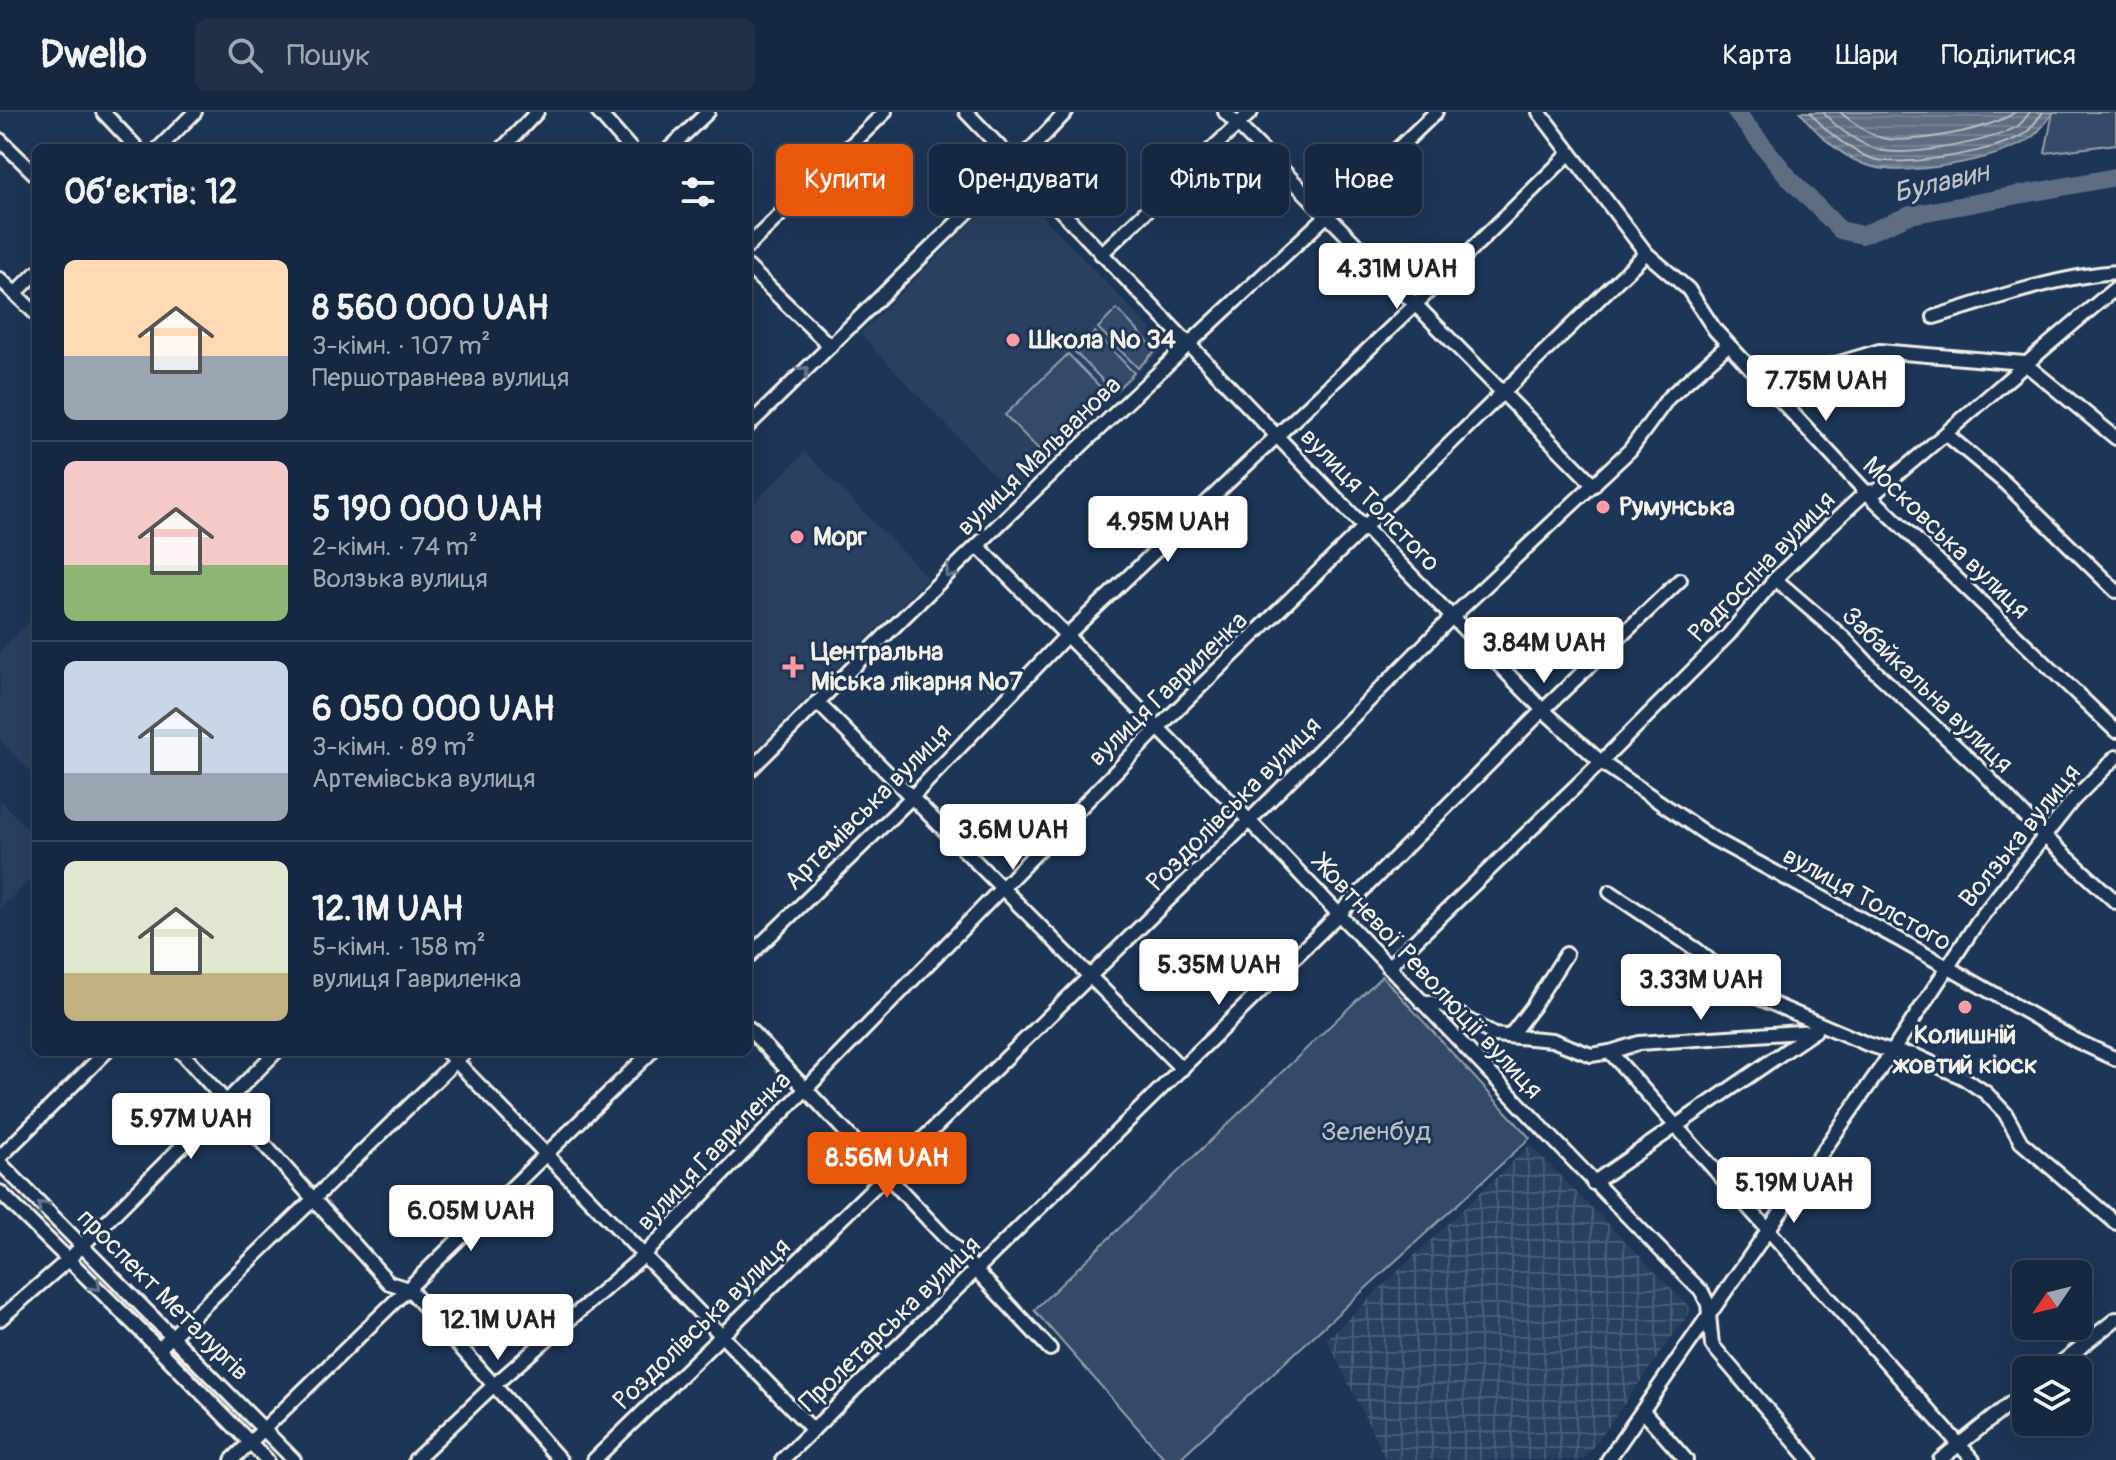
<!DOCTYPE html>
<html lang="uk">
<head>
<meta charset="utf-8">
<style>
  :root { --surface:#162841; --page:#1f3048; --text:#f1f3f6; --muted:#9ea6b1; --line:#35445a; --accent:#ea580c }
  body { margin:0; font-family:Pangolin,sans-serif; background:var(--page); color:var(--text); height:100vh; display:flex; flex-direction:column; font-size:30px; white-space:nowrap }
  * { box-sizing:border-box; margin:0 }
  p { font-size:26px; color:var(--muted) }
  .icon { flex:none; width:44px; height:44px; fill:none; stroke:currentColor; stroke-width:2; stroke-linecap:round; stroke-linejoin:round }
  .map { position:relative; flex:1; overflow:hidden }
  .drawer { position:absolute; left:32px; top:32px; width:720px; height:912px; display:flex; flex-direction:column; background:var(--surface); border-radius:12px; box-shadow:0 8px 32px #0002,0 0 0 2px var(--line) }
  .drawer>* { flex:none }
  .guide { position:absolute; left:776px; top:32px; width:760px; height:72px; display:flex; gap:16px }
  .needle { width:52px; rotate:235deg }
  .fabs { position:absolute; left:2012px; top:1148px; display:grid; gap:16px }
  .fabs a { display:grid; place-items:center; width:80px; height:80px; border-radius:12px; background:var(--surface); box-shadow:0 8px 32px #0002,0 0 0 2px var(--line); font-size:40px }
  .price { position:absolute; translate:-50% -68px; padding:0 18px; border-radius:8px; background:#fff; color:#222; font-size:26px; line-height:52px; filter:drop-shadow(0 2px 4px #0008) }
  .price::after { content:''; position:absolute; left:50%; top:48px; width:24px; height:18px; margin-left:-12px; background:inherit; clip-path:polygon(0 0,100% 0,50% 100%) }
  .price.active { background:var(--accent); color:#fff }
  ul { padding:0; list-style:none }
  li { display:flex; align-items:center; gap:24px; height:200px; padding:0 32px }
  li+li { border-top:2px solid var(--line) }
  li span { display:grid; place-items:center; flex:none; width:224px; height:160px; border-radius:12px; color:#555 }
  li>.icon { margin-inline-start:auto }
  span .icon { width:96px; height:96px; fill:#fffc; stroke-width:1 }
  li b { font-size:34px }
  h2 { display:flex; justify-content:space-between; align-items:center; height:96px; padding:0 32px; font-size:34px }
  .tag { padding:0 28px; border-radius:12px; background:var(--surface); box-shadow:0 8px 32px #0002,0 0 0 2px var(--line); font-size:28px; line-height:72px }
  .tag.active { background:var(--accent); color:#fff }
  header { display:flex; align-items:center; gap:48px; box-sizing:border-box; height:112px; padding:0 40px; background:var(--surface); border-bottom:2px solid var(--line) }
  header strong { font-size:38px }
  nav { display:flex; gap:44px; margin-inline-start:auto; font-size:28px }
  .search { width:560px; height:72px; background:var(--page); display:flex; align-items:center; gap:20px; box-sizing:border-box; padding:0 28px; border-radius:12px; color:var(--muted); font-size:30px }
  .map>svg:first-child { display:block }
  .built { fill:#2a4060 }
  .industrial { fill:url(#industrial-grid) }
  .green { fill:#354a67; stroke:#949ea8; stroke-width:2 }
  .water { fill:url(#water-rules); stroke:#9aa2ab; stroke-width:2 }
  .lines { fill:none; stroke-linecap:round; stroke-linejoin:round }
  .shore { stroke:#b8bcbf; stroke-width:2 }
  .river { stroke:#5e6d82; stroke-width:18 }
  .minor-casing { stroke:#f4f1e8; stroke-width:18 }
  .minor { stroke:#1d3557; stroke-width:12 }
  .oneway { stroke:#68778a }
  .poi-dot { fill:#ff9aa2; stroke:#1d3557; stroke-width:3 }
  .labels { text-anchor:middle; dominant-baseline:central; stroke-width:6; stroke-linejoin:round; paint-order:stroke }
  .poi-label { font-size:26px; font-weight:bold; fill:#f4f1e8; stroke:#1d3557; text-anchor:start }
  .street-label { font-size:26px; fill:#f4f1e8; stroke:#1d3557 }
  .park-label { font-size:26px; fill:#bbbfc1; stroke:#1d3557 }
  .water-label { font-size:28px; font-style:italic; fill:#c0c3c4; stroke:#1d3557 }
</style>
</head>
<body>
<header>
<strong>Dwello</strong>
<div class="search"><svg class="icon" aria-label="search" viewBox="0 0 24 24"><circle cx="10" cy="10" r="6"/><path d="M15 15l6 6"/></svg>Пошук</div>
<nav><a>Карта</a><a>Шари</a><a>Поділитися</a></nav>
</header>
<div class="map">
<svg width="2116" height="1348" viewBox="0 0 2116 1348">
  <defs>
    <pattern id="industrial-grid" width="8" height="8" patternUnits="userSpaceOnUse" patternTransform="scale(2)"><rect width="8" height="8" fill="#2a4060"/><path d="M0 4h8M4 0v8" fill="none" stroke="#4a5c77"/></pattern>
    <pattern id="water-rules" width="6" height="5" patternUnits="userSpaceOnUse" patternTransform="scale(2)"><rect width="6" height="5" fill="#5e6d82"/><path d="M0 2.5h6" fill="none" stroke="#768294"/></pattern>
  </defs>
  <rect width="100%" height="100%" fill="#1d3557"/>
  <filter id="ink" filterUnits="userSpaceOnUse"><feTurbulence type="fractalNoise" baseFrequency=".0125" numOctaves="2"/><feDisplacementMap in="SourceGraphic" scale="16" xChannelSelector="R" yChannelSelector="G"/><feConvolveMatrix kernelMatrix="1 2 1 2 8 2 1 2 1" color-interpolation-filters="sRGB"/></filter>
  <g filter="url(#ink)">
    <g class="built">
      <polygon points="1011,71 1166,233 1012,382 860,222"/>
      <polygon points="805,340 928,466 748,645 748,397"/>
      <polygon points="36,503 36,665 0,629 0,539"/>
      <polygon points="0,688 36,726 36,763 0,796"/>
    </g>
    <polygon class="industrial" points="1530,1033 1692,1197 1584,1348 1386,1348 1327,1227"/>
    <g class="green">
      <polygon points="2053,0 2116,0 2116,32 2045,41"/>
      <polygon points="1117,197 1156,238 1138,256 1098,216"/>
      <polygon points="1095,220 1134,261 1114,280 1075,240"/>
      <polygon points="1068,242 1109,284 1046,345 1005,303"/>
      <polygon points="1382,864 1530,1026 1178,1348 1166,1348 1034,1198"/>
    </g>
    <path class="water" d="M1800 0H2053V1C2046 10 2038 22 2028 28 1996 48 1910 64 1873 55 1844 48 1817 22 1800 0Z"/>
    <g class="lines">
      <g class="shore">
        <path d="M1810 0C1825 19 1850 39 1873 47 1902 56 2005 39 2028 19 2033 14 2038 6 2043 0"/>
        <path d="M1823 0C1835 15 1860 33 1879 38 1909 45 1991 30 2018 14 2023 10 2026 5 2030 0"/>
        <path d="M1840 0C1852 10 1867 22 1882 26 1909 33 1994 17 2015 0"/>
      </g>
      <polyline class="river" points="1736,0 1790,67 1840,118 1862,123 1910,103 2116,65"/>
      <g class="minor-casing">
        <g id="minor">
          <polyline points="103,0 137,36"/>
          <polyline points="598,0 630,36"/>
          <polyline points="966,0 1365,416 1543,598 1601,650 1712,726 1900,828 2075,928 2116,947"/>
          <polyline points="1225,0 1594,373"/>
          <polyline points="1539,0 1646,141 1688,177 1715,218 1866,380 2116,619"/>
          <polyline points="0,28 36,63"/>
          <polyline points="159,36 195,0"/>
          <polyline points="503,36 537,0"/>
          <polyline points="670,36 708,0"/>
          <polyline points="748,134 885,0"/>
          <polyline points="1101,142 1251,0"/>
          <polyline points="748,155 830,234"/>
          <polyline points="0,167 36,202"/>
          <polyline points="15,182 36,161"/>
          <path d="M1934 205C1993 187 2054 165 2116 160"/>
          <polyline points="1772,279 1829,254 1879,239 2024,251 2116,326"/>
          <polyline points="748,314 1017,52 1066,0"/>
          <polyline points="1946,322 2004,370 2116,479"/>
          <path d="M978 434C1088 546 1200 656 1308 770 1440 907 1568 1046 1702 1180L1708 1192 1712 1233 1810 1348"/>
          <polyline points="1775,467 1845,527 1876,560 1982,659 2044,724 2116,790"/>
          <polyline points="817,590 1182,957"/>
          <path d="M748 660C892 515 1039 372 1188 233 1271 155 1355 79 1436 0"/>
          <polyline points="1610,780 1697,838 1752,883 1867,932 1892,940 1914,943 1962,965 1986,981 2005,1001 2021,1030 2116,1111"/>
          <polyline points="748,845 912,685 1066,524 1416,192 1570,41"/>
          <path d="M1388 855 1601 650 1729 522 1775 467 1823 420 1866 380 1877 379C1958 313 2035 242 2116 176"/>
          <polyline points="1421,889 1443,893 1494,923 1552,928 1591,943 1610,940 1639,931 1815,919"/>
          <polyline points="748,916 1050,1237"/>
          <polyline points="1510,924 1533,894 1566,842"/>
          <polyline points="181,940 389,1171 409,1177 560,1348"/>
          <polyline points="447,940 813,1318"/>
          <polyline points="1610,940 1973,1348"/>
          <polyline points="0,1045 106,940"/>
          <polyline points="0,1051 294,1348"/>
          <polyline points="1593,1071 1813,920"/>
          <polyline points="0,1080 159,1237 267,1348"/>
          <polyline points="0,1207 69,1147 276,940"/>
          <polyline points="159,1237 465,940"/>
          <polyline points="2052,1258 2116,1207"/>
          <polyline points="1643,1299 1686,1348"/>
          <polyline points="232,1348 651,940"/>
          <polyline points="415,1348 494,1273 644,1143 1159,615 1646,141"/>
          <polyline points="594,1348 1249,709 1452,505 1630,338 1668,286 1728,233"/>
          <polyline points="782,1348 1339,802 1543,598 1680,468"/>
          <polyline points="1608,1348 1892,940 1978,809 2072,689 2116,645"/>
          <polyline points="1940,1348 2026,1279"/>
        </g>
      </g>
      <use href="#minor" class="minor"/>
    </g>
    <defs><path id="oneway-chevron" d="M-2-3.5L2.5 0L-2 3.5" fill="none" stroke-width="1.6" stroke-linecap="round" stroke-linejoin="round" transform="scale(2)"/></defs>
    <g class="oneway">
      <use href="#oneway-chevron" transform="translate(804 259) rotate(-43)"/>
      <use href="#oneway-chevron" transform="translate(950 461) rotate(136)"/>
      <use href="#oneway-chevron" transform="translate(42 1094) rotate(-135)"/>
      <use href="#oneway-chevron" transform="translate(96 1174) rotate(45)"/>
    </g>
  </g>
  <g class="poi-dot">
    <circle cx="1013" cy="228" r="8"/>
    <circle cx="1603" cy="395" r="8"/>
    <circle cx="797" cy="425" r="8"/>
    <path d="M789 543h8v8h8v8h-8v8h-8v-8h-8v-8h8z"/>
    <circle cx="1965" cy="895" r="8"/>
  </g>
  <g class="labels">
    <g class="poi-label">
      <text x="1029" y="228">Школа № 34</text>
      <text x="1619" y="395">Румунська</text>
      <text x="813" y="425">Морг</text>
      <text x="811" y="540">Центральна<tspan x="811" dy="30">Міська лікарня №7</tspan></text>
      <text x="1965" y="923" text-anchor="middle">Колишній<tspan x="1965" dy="30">жовтий кіоск</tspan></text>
    </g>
    <g class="street-label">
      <text transform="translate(1039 344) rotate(-44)">вулиця Мальванова</text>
      <text transform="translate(1370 388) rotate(46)">вулиця Толстого</text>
      <text transform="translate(1946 426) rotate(44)">Московська вулиця</text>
      <text transform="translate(1762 455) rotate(-46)">Радгоспна вулиця</text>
      <text transform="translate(1168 577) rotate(-44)">вулиця Гавриленка</text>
      <text transform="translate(1927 578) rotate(44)">Забайкальна вулиця</text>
      <text transform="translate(1234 692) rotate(-45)">Роздолівська вулиця</text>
      <text transform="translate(868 695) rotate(-45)">Артемівська вулиця</text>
      <text transform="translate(2020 724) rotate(-51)">Волзька вулиця</text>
      <text transform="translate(1867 787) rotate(29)">вулиця Толстого</text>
      <text transform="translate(1428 865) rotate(47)">Жовтневої Революції вулиця</text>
      <text transform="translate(714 1039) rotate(-46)">вулиця Гавриленка</text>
      <text transform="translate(163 1183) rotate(45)">проспект Металургів</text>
      <text transform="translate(702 1212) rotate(-44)">Роздолівська вулиця</text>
      <text transform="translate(890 1212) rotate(-44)">Пролетарська вулиця</text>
    </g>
    <g class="park-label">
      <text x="1376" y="1020">Зеленбуд</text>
    </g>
    <g class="water-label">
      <text transform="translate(1941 71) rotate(-13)">Булавин</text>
    </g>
  </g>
</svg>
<div class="fabs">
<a><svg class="needle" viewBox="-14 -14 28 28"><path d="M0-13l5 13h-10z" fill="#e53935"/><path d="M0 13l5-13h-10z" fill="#9ea6b1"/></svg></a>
<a><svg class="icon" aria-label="layers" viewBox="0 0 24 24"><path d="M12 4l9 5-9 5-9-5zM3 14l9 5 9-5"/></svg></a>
</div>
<b class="price" style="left:1397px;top:199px">4.31M UAH</b>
<b class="price" style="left:1826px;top:311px">7.75M UAH</b>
<b class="price" style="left:1168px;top:452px">4.95M UAH</b>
<b class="price" style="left:1544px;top:573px">3.84M UAH</b>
<b class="price" style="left:1013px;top:760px">3.6M UAH</b>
<b class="price" style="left:1219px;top:895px">5.35M UAH</b>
<b class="price" style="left:1701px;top:910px">3.33M UAH</b>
<b class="price" style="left:191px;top:1049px">5.97M UAH</b>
<b class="price active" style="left:887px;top:1088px">8.56M UAH</b>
<b class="price" style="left:1794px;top:1113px">5.19M UAH</b>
<b class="price" style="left:471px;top:1141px">6.05M UAH</b>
<b class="price" style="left:498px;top:1250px">12.1M UAH</b>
<div class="guide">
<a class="tag active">Купити</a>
<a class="tag">Орендувати</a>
<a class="tag">Фільтри</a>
<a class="tag">Нове</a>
</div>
<section class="drawer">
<h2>Об’єктів: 12<svg class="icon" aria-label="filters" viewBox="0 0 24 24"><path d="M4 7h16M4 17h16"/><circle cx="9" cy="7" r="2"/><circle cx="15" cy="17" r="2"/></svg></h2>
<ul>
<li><span style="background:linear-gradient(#ffd9b3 60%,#9aa5b1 0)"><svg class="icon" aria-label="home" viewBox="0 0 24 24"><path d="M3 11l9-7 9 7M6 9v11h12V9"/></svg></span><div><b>8 560 000 UAH</b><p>3-кімн. · 107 m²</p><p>Першотравнева вулиця</p></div></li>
<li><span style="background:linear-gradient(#f6c9c9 65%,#8fb573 0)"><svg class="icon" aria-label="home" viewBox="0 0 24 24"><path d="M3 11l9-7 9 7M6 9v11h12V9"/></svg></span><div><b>5 190 000 UAH</b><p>2-кімн. · 74 m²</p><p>Волзька вулиця</p></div></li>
<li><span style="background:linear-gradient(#c9d6e8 70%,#9aa5b1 0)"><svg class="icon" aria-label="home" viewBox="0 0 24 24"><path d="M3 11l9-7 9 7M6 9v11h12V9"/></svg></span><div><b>6 050 000 UAH</b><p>3-кімн. · 89 m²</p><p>Артемівська вулиця</p></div></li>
<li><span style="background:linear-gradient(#dfe7d0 70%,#c2b280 0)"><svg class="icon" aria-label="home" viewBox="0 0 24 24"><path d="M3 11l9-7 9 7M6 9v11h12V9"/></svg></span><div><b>12.1M UAH</b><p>5-кімн. · 158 m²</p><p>вулиця Гавриленка</p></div></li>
</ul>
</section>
</div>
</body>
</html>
